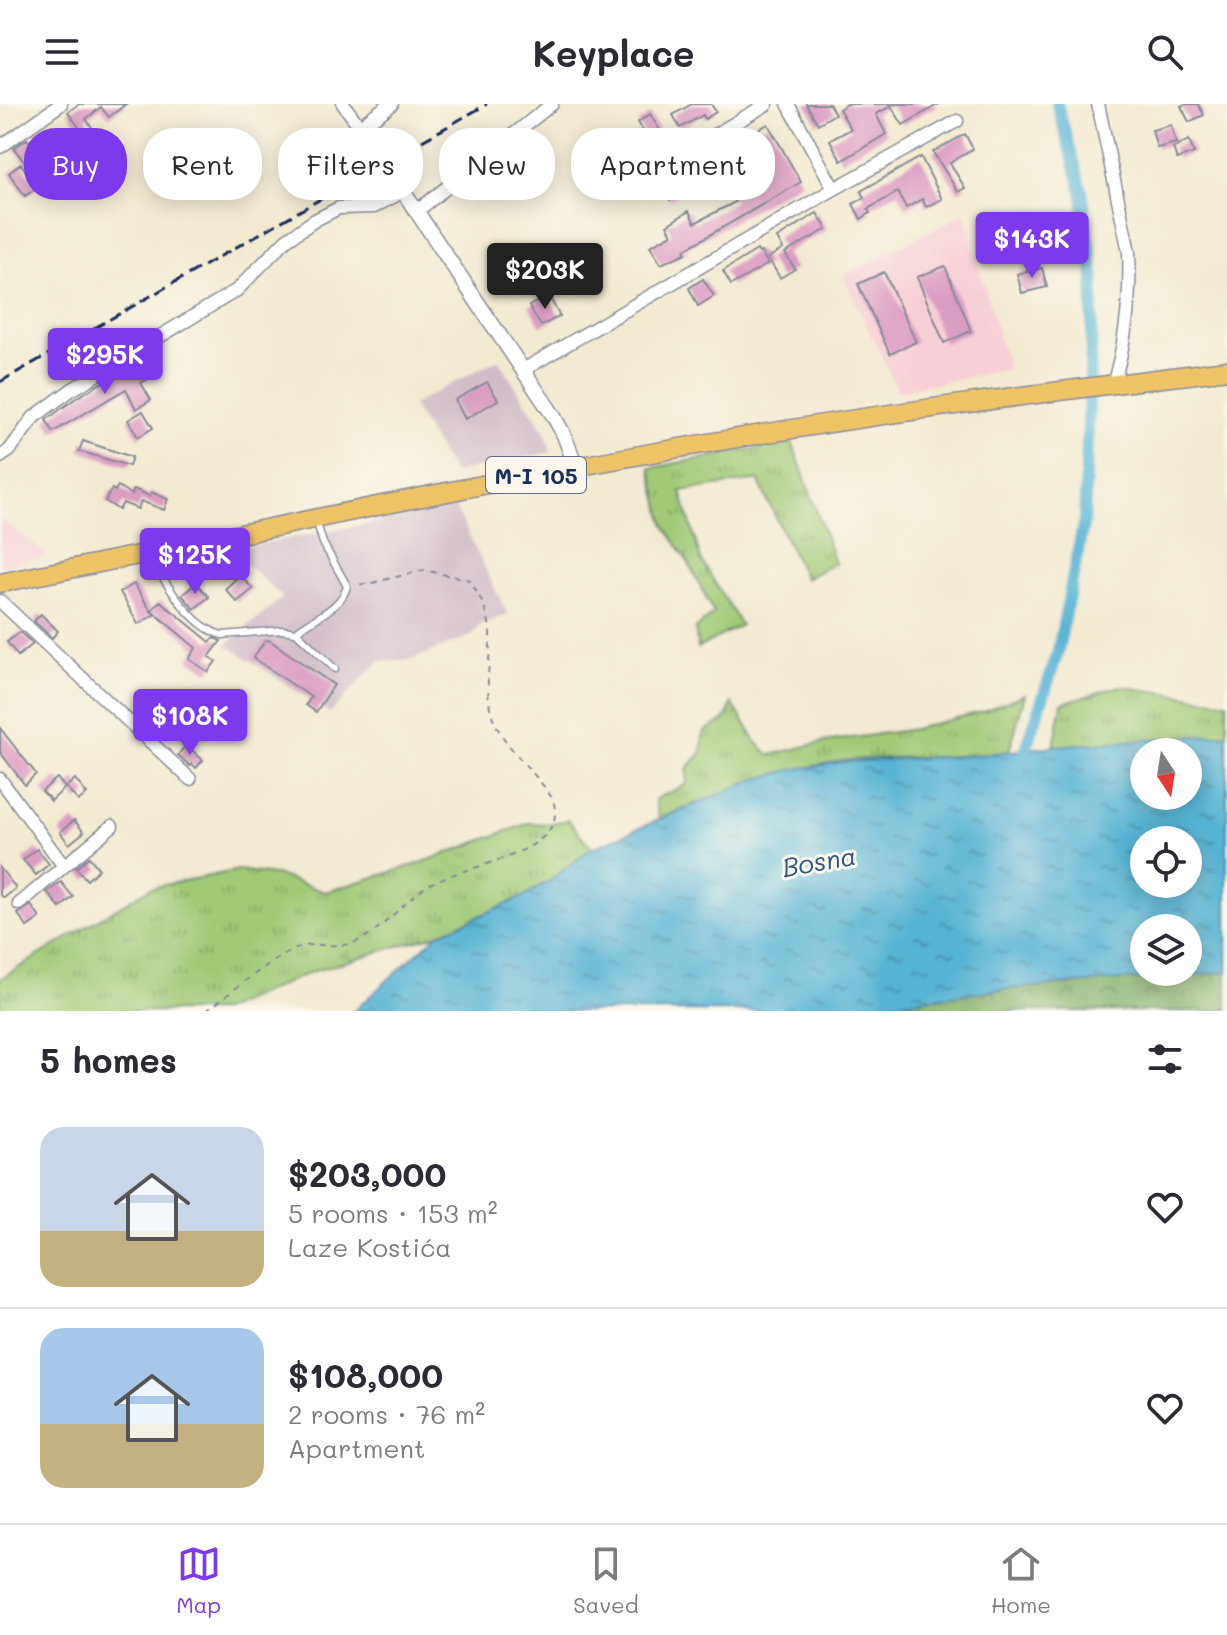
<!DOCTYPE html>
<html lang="en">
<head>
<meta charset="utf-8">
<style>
  :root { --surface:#fff; --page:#f2f2f3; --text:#2b2b33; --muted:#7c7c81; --line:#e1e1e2; --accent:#7c3aed }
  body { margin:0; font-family:Mali,sans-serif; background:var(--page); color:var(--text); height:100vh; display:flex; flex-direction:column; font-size:30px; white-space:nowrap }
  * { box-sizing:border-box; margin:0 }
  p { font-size:26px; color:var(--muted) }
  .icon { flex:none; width:44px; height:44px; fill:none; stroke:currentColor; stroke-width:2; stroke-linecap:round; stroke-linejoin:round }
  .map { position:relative; height:907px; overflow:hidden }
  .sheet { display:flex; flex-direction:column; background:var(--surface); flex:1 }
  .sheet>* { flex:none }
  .guide { position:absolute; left:24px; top:24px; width:800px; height:72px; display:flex; gap:16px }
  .needle { width:52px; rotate:168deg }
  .buttons { position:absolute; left:1130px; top:634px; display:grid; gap:16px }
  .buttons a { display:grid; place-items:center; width:72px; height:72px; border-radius:50%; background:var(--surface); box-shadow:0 4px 20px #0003; font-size:40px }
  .price { position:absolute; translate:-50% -68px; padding:0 18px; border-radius:8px; background:var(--accent); color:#fff; font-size:26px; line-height:52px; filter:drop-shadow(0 2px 4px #0008) }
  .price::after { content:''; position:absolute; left:50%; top:48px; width:24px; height:18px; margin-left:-12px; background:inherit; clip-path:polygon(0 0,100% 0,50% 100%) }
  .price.active { background:#222; color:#fff }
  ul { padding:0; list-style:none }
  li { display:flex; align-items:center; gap:24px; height:200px; padding:0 40px }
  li+li { border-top:2px solid var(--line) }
  li span { display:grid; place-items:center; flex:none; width:224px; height:160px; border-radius:24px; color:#555 }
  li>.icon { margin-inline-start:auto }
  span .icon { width:96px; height:96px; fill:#fffc; stroke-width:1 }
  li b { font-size:34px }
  h2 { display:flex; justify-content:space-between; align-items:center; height:96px; padding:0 40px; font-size:34px }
  .pill { padding:0 28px; border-radius:32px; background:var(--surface); box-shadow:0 4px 20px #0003; font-size:28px; line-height:72px }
  .pill.active { background:var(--accent); color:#fff }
  header { display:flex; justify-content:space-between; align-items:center; height:104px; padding:0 40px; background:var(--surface); font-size:36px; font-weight:700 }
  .tabs { display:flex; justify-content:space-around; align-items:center; height:112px; border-top:2px solid var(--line); background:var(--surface); font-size:22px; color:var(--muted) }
  .tabs a { display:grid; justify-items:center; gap:4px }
  .tabs .active { color:var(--accent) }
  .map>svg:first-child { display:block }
  .built { fill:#f6cfd6 }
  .industrial { fill:#d1bdc9 }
  .grass { fill:url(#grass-tufts); stroke:#5e7c69; stroke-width:2 }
  .forest { fill:url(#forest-crowns); stroke:#4e6e62; stroke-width:2 }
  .water { fill:url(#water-ripples); stroke:#387299; stroke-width:2; fill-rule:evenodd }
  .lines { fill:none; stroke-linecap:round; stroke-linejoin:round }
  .canal { stroke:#56b4d4; stroke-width:12 }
  .building { fill:#db9cc2 }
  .service-casing { stroke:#878c98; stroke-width:9 }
  .minor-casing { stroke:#878c98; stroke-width:15 }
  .tertiary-casing { stroke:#878c98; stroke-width:17 }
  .primary-casing { stroke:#878c98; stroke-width:21 }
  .path { stroke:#878c98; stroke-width:2; stroke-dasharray:6 6; stroke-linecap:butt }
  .service { stroke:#fff; stroke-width:6 }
  .minor { stroke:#fff; stroke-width:12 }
  .tertiary { stroke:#fff; stroke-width:14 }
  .primary { stroke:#efc469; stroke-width:18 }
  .rail { stroke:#1b2f5e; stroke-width:3; stroke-dasharray:12 6; stroke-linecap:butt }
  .labels { text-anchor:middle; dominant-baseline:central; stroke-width:6; stroke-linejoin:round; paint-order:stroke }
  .shield { fill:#fbf7ec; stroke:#5e6b89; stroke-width:2 }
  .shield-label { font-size:22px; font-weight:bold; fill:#1b2f5e }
  .water-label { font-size:26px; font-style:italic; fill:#2d5781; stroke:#fbf7ec }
</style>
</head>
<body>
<header><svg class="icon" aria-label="menu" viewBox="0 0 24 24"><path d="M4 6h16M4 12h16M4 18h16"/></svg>Keyplace<svg class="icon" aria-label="search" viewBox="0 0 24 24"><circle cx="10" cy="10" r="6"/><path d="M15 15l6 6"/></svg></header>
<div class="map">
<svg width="1227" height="907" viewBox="0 0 1227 907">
  <defs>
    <pattern id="grass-tufts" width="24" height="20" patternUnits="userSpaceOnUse" patternTransform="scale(2)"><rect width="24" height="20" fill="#a1c974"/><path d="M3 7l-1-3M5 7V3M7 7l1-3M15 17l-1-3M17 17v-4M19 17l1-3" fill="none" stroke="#82a462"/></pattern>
    <pattern id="forest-crowns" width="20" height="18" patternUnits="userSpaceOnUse" patternTransform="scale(2)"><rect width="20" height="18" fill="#80ad66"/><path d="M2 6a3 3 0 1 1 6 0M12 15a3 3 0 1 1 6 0" fill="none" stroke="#688d57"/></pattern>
    <pattern id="water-ripples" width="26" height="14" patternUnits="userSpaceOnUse" patternTransform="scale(2)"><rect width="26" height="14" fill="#56b4d4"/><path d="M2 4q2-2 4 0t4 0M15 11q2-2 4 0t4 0" fill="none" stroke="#4693af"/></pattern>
  </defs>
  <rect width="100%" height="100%" fill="#fbf7ec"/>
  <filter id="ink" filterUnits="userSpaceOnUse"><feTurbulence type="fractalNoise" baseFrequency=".0125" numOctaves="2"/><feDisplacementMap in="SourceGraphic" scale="16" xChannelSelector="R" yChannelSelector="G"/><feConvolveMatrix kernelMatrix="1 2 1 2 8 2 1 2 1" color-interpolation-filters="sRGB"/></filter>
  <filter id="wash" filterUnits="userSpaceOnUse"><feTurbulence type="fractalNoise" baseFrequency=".006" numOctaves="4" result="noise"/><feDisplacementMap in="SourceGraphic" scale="32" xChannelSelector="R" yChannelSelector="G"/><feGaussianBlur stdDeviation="1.8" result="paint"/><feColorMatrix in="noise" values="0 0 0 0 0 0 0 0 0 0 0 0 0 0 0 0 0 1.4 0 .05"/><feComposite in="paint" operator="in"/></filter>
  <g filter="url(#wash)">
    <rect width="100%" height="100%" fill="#f3ead2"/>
    <g class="built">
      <polygon points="964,110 1008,265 898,287 843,172"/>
      <polygon points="0,414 48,452 0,463"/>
    </g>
    <g class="industrial">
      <polygon points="498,255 546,330 551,348 453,369 412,301"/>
      <polygon points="455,403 508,511 481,520 473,531 411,556 379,557 330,609 226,540 283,493 230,446"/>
    </g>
    <g class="grass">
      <polygon points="792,338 835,459 805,475 758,376 681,387 701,456 741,521 698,544 695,525 714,509 688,458 665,422 650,364"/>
      <polygon points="1120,582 1227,598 1227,630 1054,642 1062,599"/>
      <path d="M1025 590 1009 648C953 656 897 650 841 657 777 667 718 689 659 715L655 695 687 680V665L702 648 703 628 725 616 732 599 757 639 770 651 824 638 914 625 984 607Z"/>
      <polygon points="568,716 592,744 552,775 523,793 438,830 311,868 222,907 0,907 0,875 150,784 239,766 280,772 325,788 418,760 529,719 546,720"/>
    </g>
    <polygon class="forest" points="1227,868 1227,907 832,907 995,886"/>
    <path class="water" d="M1227 630V868L995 886 832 907H354L438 830 523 793 552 775 592 744 750 677 790 666 841 658 969 652 1054 642ZM1144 648H1188V692H1144ZM1144 736H1188V780H1144ZM1144 824H1188V868H1144Z"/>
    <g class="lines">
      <polyline class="canal" points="1021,660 1057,551 1084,417 1094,173 1082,87 1057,0"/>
    </g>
    <g id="blocks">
      <g class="building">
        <polygon points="79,0 126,0 109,13 101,3 86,15 96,29 76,43 84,54 67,69 51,47 28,63 14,44 27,35 29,38 48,24 61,37 79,23 68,8"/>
        <polygon points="692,0 711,0 716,8 705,15 703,11 680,24 673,11"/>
        <polygon points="806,0 829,0 835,10 818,20"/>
        <polygon points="847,0 939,0 903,21 891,2 876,10 886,30 841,57 830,36 851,25 839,5"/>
        <polygon points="1186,0 1198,0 1204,11 1189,18 1181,2"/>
        <polygon points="650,10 665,35 652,44 638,18"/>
        <polygon points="768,20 801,78 684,146 686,149 661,160 650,142 672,130 667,121 689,107 695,119 735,98 728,87 738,81 736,79 764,62 759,51 763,49 752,29"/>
        <polygon points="1171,21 1176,39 1157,44 1152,26"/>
        <polygon points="225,29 235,44 215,58 204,43"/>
        <polygon points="965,30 973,45 950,59 965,84 958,88 933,48"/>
        <polygon points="1189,36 1194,49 1177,55 1173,44"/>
        <polygon points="627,39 635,53 620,62 612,48"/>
        <polygon points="921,53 942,95 926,103 922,95 906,104 898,88 868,105 870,109 861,115 853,100 864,94 861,87"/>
        <polygon points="704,55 718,70 706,78 704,75 670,96 661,83"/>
        <polygon points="21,60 38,83 25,92 9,69"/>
        <polygon points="817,109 827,125 785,149 795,165 780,174 768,154 783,145 777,134"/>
        <polygon points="757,146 759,149 761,148 768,160 731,181 723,167"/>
        <polygon points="945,162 971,227 944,239 917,173"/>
        <polygon points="1042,164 1047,183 1022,189 1017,170"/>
        <polygon points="884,168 916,238 890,250 858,180"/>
        <polygon points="703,175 714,192 698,202 689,184"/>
        <polygon points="548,191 560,212 541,222 529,202"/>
        <polygon points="139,257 149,274 141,279 151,296 136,305 126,285 53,328 46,316 76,294"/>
        <polygon points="487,278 498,296 465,315 455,296"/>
        <polygon points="143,307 153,324 138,333 128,316"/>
        <polygon points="83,337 132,353 129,362 79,347"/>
        <polygon points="118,382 132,391 134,385 150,392 151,388 168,395 164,406 141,397 138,405 123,399 119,406 105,397 112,385 115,387"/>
        <polygon points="240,471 253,485 237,498 225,485"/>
        <polygon points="196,479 209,493 194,505 182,491"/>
        <polygon points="134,480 151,507 160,497 210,538 214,534 221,537 209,553 216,557 208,568 189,555 196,544 152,507 154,511 138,520 120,488"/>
        <polygon points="41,510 58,527 52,534 34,517"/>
        <polygon points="20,528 33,540 18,552 7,538"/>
        <polygon points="269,536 334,581 316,608 306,601 311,593 253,554 265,537"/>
        <polygon points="0,624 36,670 25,681 0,648"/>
        <polygon points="186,641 203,656 196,664 192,660 190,662 178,651"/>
        <polygon points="57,674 65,684 51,697 42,687"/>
        <polygon points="75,675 87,690 78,697 66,683"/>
        <polygon points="74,716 84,728 69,740 60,728"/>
        <polygon points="37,745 49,760 36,771 23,756"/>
        <polygon points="89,753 99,765 87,776 76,764"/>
        <polygon points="0,764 16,784 4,794 0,790"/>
        <polygon points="61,778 73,793 60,804 47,788"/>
        <polygon points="31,801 40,814 27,823 18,810"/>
      </g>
    </g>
  </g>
  <g filter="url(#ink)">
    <use href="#blocks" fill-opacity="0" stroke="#878c98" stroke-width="2"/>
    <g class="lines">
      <g class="service-casing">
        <g id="service">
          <path d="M316 416 323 439 347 482C342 504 313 514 296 528L335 565"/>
          <path d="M149 452C165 478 191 523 222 531L282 526 296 528"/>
        </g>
      </g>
      <g class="minor-casing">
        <g id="minor">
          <polyline points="343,0 360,23"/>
          <polyline points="788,0 834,85"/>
          <path d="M1098 0 1129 148C1131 194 1126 237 1113 281"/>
          <polyline points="0,43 61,0"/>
          <polyline points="639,76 767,0"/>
          <polyline points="417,107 552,0"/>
          <polyline points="523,266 834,85 957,17"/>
          <polyline points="0,353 9,347 34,313 71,286 237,186 286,136 315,116 339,104 374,103 404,87"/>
          <polyline points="0,497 190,675"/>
          <polyline points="0,675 63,761"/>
          <polyline points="19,800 112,722"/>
        </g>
      </g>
      <g class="tertiary-casing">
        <polyline id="tertiary" points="391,0 360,23 553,311 564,331 576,363"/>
      </g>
      <g class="primary-casing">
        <path id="primary" d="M0 479C258 428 515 370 774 328 925 303 1076 285 1227 266"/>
      </g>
      <path class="path" d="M206 907C238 884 260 862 296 845 314 836 336 846 355 838 386 826 404 794 432 779 464 761 575 750 552 694 535 667 505 645 493 614 483 586 491 556 490 527 489 508 479 492 470 476L424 466 372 479 354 481"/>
      <use href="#service" class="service"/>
      <use href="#minor" class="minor"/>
      <use href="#tertiary" class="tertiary"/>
      <use href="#primary" class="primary"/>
      <polyline class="rail" points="0,278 487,0"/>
    </g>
  </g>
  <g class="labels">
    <rect class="shield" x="486" y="353" width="100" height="36" rx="6"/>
    <g class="shield-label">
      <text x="536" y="371">M-I 105</text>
    </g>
    <g class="water-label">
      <text transform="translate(819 757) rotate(-10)">Bosna</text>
    </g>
  </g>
</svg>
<div class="buttons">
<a><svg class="needle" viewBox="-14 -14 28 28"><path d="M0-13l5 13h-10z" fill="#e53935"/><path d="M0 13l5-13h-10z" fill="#7c7c81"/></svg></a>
<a><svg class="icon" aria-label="locate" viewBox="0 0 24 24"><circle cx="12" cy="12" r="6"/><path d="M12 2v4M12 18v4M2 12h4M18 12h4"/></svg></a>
<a><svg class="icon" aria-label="layers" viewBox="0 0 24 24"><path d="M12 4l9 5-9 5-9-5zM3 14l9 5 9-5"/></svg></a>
</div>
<b class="price" style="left:1032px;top:176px">$143K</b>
<b class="price active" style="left:545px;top:207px">$203K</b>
<b class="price" style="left:105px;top:292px">$295K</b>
<b class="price" style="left:195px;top:492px">$125K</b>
<b class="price" style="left:190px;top:653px">$108K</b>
<div class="guide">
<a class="pill active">Buy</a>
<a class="pill">Rent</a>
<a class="pill">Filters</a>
<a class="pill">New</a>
<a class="pill">Apartment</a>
</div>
</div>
<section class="sheet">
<h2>5 homes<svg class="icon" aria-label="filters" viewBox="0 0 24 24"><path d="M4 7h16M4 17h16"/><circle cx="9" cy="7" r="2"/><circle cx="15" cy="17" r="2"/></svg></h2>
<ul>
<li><span style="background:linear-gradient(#c9d6e8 65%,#c2b280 0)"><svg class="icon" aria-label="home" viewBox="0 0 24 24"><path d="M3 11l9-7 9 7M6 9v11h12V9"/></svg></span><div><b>$203,000</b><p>5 rooms · 153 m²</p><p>Laze Kostića</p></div><svg class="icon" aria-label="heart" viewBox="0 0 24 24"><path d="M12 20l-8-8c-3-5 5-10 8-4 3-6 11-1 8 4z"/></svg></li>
<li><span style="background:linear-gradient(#a9c7e8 60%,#c2b280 0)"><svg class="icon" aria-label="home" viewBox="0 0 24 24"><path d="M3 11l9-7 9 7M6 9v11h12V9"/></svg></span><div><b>$108,000</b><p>2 rooms · 76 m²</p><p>Apartment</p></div><svg class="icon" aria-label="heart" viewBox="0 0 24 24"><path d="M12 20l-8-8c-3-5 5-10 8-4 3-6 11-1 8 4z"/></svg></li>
</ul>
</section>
<nav class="tabs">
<a class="active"><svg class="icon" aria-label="map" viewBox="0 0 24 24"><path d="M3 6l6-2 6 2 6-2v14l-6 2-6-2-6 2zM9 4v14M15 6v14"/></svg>Map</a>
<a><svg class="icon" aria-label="saved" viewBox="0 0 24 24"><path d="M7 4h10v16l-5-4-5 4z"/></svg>Saved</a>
<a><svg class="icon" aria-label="home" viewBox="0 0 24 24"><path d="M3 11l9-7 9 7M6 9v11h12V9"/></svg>Home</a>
</nav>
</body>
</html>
